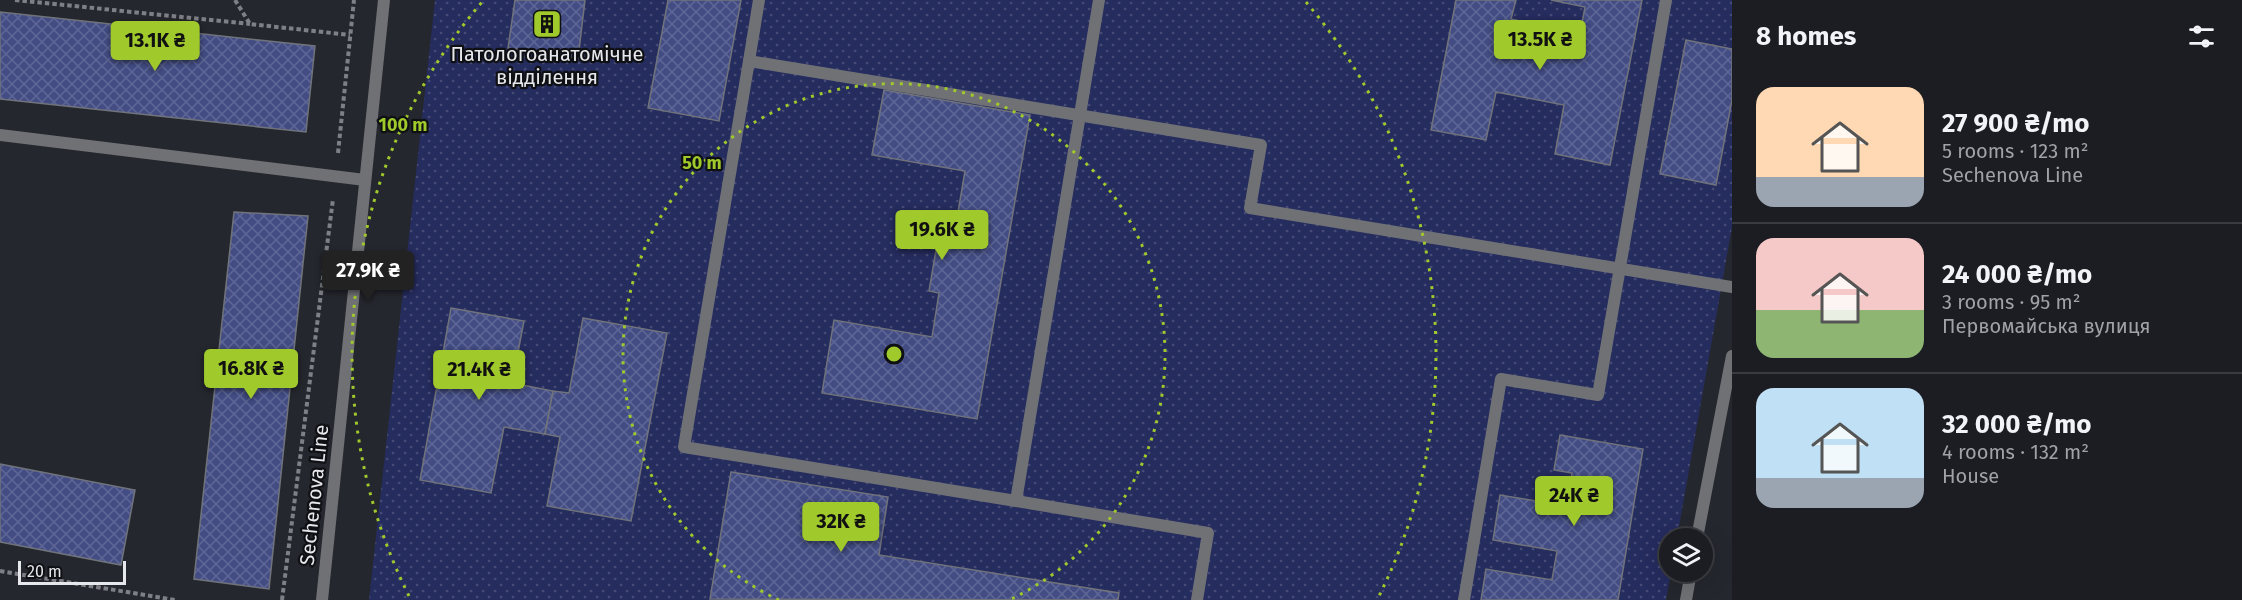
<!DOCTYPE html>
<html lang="en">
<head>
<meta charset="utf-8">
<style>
  :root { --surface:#1c1d22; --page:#25262a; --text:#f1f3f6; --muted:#a0a2a5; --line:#3a3b40; --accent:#a0c92c }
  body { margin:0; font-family:"Fira Sans",sans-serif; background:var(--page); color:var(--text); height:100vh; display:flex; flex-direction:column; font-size:22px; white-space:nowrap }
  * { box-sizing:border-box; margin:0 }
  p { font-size:20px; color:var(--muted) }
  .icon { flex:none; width:33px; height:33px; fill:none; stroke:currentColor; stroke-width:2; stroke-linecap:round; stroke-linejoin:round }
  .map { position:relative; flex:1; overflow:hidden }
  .panel { display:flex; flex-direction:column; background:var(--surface); width:510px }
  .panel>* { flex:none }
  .buttons { position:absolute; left:1659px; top:528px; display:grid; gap:12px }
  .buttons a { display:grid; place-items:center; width:54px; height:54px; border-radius:50%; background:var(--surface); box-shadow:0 6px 24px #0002,0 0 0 2px var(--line); font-size:30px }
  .scale { position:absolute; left:18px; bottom:15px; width:108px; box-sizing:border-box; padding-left:6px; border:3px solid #e6e8ec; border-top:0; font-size:16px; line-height:21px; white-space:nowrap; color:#e6e8ec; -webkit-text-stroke:4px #0f1013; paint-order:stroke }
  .price { position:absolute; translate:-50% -51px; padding:0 14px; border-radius:6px; background:var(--accent); color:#111; font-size:20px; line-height:39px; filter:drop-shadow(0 2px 3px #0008) }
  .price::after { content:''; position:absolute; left:50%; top:36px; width:18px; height:14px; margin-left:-9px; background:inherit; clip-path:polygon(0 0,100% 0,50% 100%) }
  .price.on { background:#222; color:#fff }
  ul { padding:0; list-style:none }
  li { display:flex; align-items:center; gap:18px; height:150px; padding:0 24px }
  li+li { border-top:2px solid var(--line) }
  li span { display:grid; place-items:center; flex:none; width:168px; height:120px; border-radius:18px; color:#555 }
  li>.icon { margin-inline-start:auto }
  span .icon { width:72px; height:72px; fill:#fffc; stroke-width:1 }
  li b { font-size:26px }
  h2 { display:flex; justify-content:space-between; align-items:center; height:72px; padding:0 24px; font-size:26px }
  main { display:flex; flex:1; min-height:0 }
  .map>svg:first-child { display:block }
  .grass { fill:url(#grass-dots) }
  .building { fill:url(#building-cross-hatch); stroke:#71737b; stroke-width:1.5 }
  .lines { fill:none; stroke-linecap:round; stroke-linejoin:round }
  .path { stroke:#7e8086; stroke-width:4; stroke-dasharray:4.5 3; stroke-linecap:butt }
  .lane { stroke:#707175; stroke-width:12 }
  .street { stroke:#707175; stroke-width:12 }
  .ring { fill:none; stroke:#a0c92c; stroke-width:3; stroke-dasharray:3 6 }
  .labels { text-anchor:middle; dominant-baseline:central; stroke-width:4.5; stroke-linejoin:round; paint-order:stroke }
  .poi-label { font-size:20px; fill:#e6e8ec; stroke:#0f1013 }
  .street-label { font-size:20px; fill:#e6e8ec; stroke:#0f1013 }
  .centre { fill:#a0c92c; stroke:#0f1013; stroke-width:3 }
  .ring-label { font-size:18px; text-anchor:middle; font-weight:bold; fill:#a0c92c; stroke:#0f1013; stroke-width:4.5; stroke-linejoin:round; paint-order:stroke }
</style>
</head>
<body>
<main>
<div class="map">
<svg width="1732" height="600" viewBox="0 0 1732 600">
  <defs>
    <pattern id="grass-dots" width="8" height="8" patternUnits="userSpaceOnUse" patternTransform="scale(1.5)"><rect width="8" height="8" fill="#252c5e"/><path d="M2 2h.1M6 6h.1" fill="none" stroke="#454b75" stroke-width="1.8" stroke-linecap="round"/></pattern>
    <pattern id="building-cross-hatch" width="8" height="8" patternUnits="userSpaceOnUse" patternTransform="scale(1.5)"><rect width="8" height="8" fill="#434d84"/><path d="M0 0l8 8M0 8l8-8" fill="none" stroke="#5e6796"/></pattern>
  </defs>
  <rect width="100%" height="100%" fill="#25272e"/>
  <polygon class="grass" points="435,0 1732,0 1732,227 1677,538 1670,538 1671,572 1666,600 369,600"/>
  <g class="building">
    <polygon points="515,0 585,0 578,59 508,48"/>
    <polygon points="668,0 741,0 719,121 648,108"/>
    <polygon points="1456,0 1516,0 1511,19 1580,34 1585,7 1551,0 1642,0 1610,165 1555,154 1564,105 1496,92 1486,140 1431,130"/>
    <polygon points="0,12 315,46 306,132 0,99"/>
    <polygon points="1686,40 1732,49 1732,100 1716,185 1660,174"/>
    <polygon points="884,90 1030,115 977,419 822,393 834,320 932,337 939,293 929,291 941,221 956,224 965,171 872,155"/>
    <polygon points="234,212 308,216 269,589 194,579"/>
    <polygon points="451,308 524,321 512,383 553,391 545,434 504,427 491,493 420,480"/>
    <polygon points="583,318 667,333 631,521 547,506 560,437 545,434 553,391 569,393"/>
    <polygon points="1560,435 1643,449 1618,600 1481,600 1486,569 1552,580 1557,551 1493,540 1500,495 1567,506 1572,473 1554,470"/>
    <polygon points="0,464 135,490 121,565 0,542"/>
    <polygon points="731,472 888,497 879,555 1119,593 1118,600 710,599"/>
  </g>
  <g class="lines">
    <g class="path">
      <polyline points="15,0 250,24"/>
      <polyline points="235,0 250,24 350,35"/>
      <polyline points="338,153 354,0"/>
      <polyline points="0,571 175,600"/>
      <polyline points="282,600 333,199"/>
    </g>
    <g class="lane">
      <polyline points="759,0 749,61 1261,145 1250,208 1732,287"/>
      <polyline points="1099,0 1016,501 1208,533 1197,600"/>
      <polyline points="749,61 684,447 1016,501"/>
      <polyline points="0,135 365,180"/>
      <polyline points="1464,600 1501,379 1598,395 1666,0"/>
    </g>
    <g class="street">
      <polyline points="1697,538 1732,356"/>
      <polyline points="322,600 384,0"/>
      <polyline points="1686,600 1691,572"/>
    </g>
  </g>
  <g class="ring">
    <path d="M779 600A271 271 0 1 1 1009 600"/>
    <path d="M409 596A542 542 0 0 1 482 2M1306 2A542 542 0 0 1 1379 596"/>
  </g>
  <defs>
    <g id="building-square" transform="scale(1.5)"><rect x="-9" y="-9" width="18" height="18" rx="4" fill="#a0c92c" stroke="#0f1013"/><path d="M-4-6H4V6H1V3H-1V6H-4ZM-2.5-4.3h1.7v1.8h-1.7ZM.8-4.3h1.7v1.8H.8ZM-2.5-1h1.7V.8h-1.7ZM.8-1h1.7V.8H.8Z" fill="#111"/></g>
  </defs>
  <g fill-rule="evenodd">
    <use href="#building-square" x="547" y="24"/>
  </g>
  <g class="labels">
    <g class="poi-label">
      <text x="547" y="54">Патологоанатомічне<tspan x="547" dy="23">відділення</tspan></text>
    </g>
    <g class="street-label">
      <text transform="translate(314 495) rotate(-84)">Sechenova Line</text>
    </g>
  </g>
  <circle cx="894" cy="354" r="9" class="centre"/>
  <g class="ring-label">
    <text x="403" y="131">100 m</text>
    <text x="702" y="169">50 m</text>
  </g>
</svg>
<div class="buttons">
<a><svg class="icon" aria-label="layers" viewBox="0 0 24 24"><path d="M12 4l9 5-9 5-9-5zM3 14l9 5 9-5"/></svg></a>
</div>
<div class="scale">20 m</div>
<b class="price" style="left:1540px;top:71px">13.5K ₴</b>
<b class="price" style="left:155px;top:72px">13.1K ₴</b>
<b class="price" style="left:942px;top:261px">19.6K ₴</b>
<b class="price on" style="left:368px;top:302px">27.9K ₴</b>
<b class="price" style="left:251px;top:400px">16.8K ₴</b>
<b class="price" style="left:479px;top:401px">21.4K ₴</b>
<b class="price" style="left:1574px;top:527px">24K ₴</b>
<b class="price" style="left:841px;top:553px">32K ₴</b>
</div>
<section class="panel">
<h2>8 homes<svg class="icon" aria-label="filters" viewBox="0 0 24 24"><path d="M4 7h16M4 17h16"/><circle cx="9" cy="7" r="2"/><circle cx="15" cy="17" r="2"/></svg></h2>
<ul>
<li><span style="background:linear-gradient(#ffd9b3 75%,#9aa5b1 0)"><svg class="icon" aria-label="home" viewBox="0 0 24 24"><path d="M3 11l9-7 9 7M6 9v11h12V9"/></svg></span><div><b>27 900 ₴/mo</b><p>5 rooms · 123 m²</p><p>Sechenova Line</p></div></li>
<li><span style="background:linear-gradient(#f6c9c9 60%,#8fb573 0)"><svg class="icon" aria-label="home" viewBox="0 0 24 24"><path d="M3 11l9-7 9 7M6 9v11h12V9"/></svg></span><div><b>24 000 ₴/mo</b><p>3 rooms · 95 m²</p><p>Первомайська вулиця</p></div></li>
<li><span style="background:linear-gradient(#bfe0f5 75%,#9aa5b1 0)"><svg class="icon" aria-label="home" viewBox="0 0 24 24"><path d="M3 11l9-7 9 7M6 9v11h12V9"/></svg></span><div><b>32 000 ₴/mo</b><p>4 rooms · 132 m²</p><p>House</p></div></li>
</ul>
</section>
</main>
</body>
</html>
